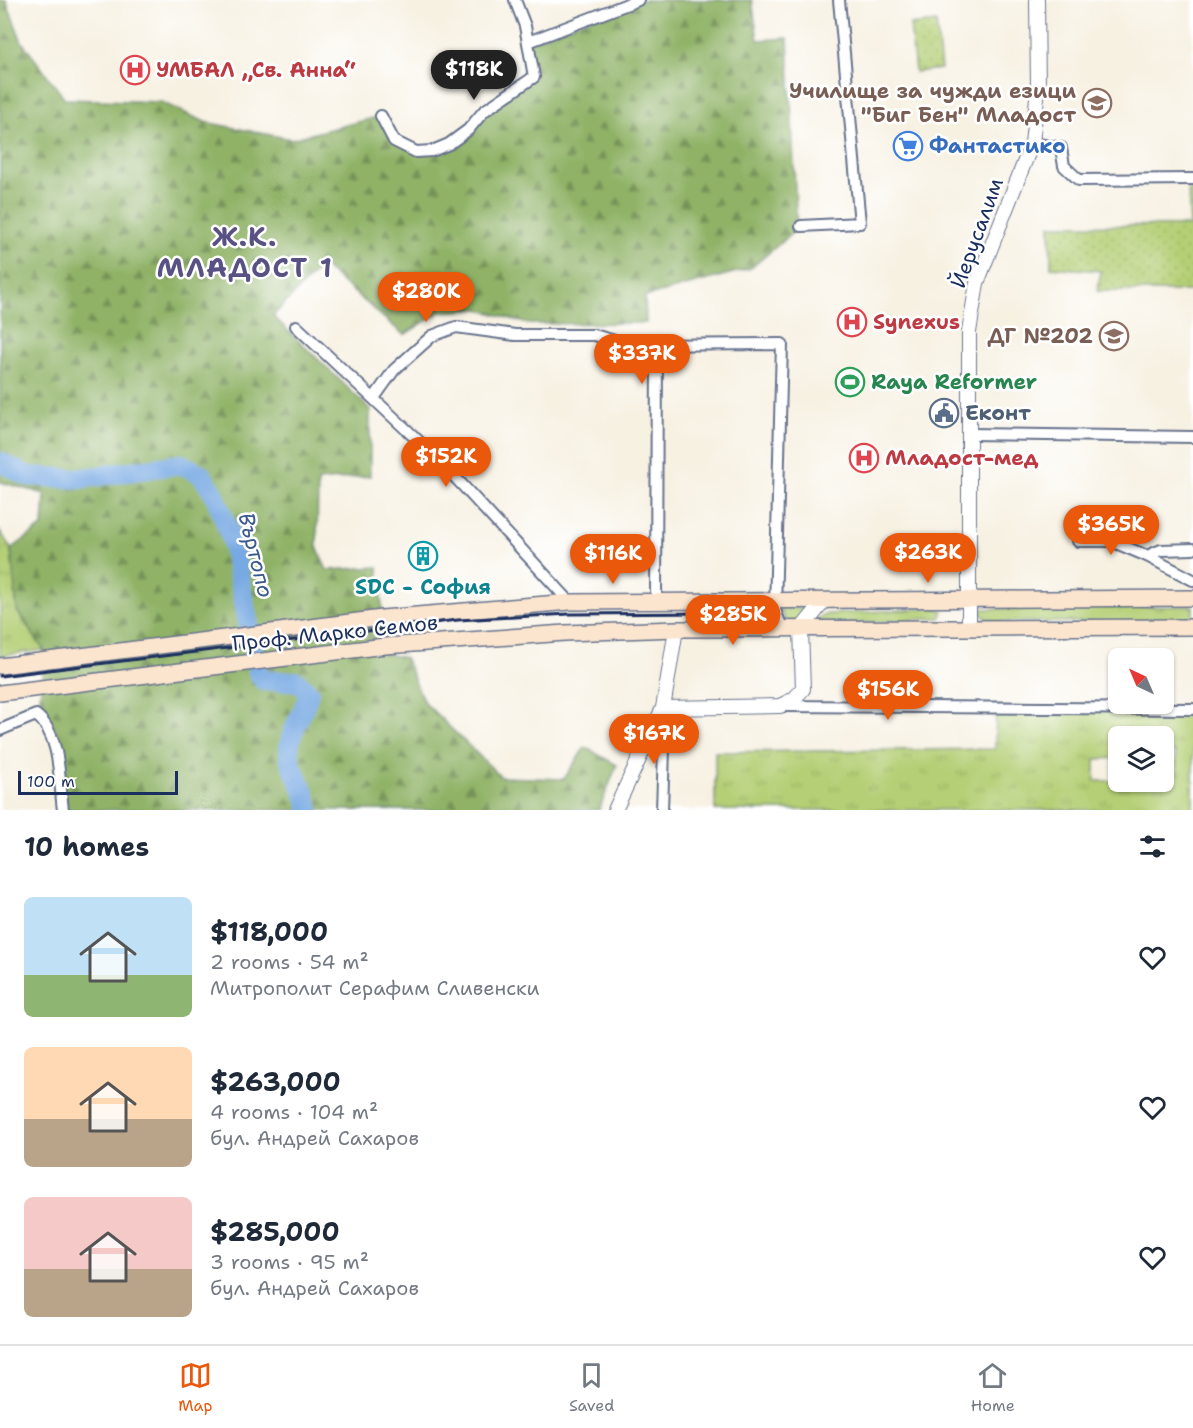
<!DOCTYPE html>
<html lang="en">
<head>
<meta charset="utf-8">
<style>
  :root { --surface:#fff; --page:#f2f2f3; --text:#1f2937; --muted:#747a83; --line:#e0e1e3; --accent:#ea580c }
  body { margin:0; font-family:"Shantell Sans",sans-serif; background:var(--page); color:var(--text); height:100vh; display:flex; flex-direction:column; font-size:22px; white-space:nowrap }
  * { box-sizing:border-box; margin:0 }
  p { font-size:20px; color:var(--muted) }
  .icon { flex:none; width:33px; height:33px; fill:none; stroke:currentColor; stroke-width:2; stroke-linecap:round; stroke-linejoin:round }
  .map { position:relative; height:810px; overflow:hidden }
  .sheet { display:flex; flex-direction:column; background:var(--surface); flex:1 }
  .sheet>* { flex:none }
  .needle { width:39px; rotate:316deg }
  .buttons { position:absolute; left:1108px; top:648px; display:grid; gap:12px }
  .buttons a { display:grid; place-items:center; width:66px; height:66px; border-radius:9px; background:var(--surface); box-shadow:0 2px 4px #0004; font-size:30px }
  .scale { position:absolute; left:18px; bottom:15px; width:160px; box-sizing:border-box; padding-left:6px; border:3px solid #1b2f5e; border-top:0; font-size:16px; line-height:21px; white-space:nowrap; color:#1b2f5e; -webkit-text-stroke:4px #fff; paint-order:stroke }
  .price { position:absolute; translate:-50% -51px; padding:0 14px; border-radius:21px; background:var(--accent); color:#fff; font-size:20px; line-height:39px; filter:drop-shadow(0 2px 3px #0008) }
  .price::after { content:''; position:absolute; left:50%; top:36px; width:18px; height:14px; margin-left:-9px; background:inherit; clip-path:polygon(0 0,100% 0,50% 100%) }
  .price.current { background:#222; color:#fff }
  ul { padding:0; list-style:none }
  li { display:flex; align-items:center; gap:18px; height:150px; padding:0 24px }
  li span { display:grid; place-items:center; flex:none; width:168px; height:120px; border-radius:9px; color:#555 }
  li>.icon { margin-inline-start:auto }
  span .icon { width:72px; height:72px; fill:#fffc; stroke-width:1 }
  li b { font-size:26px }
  h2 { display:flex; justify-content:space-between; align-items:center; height:72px; padding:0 24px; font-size:26px }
  .tabs { display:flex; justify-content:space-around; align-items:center; height:84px; border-top:2px solid var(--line); background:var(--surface); font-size:16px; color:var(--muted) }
  .tabs a { display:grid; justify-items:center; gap:3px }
  .tabs .current { color:var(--accent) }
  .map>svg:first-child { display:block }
  .grass { fill:url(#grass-tufts); stroke:#687f69; stroke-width:1.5; fill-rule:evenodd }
  .forest { fill:url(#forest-firs); stroke:#557062; stroke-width:1.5 }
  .park { fill:url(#park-dots); stroke:#687f69; stroke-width:1.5 }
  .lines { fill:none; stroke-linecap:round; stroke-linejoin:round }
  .river { stroke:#77a9e3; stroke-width:20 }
  .minor-casing { stroke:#68738c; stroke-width:14 }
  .tertiary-casing { stroke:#68738c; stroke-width:16 }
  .secondary-casing { stroke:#68738c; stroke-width:18 }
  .minor { stroke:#fff; stroke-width:10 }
  .tertiary { stroke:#fff; stroke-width:14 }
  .secondary { stroke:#fbe5cf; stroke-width:15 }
  .rail { stroke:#1b2f5e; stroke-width:3 }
  .labels { text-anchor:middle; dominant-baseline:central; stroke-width:5; stroke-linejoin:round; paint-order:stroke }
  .health-label { font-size:21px; font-weight:bold; fill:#be3a42; stroke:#fff; text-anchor:start }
  .education-label { font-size:21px; font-weight:bold; fill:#785e54; stroke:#fff; text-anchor:end }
  .shop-label { font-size:21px; font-weight:bold; fill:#366cbe; stroke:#fff; text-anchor:start }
  .street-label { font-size:21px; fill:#1b2f5e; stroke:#fff }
  .leisure-label { font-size:21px; font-weight:bold; fill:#27864d; stroke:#fff; text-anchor:start }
  .service-label { font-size:21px; font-weight:bold; fill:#4e5e75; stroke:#fff; text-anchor:start }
  .culture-label { font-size:21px; font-weight:bold; fill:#0d838f; stroke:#fff }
  .water-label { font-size:22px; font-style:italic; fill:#3b5a8d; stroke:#fff }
  .district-label { font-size:27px; font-weight:bold; letter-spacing:1.5px; fill:#585183; stroke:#fff }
</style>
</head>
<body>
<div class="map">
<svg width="1193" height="810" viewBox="0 0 1193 810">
  <defs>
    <pattern id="grass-tufts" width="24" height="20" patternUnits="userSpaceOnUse" patternTransform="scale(1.5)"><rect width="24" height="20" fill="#b4cf74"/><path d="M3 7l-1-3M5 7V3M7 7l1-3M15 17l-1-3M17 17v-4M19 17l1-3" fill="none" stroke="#9ab267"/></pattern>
    <pattern id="forest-firs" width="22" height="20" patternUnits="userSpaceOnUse" patternTransform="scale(1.5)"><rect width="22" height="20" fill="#8fb266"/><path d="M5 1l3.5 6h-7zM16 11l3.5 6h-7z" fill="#749157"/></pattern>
    <pattern id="park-dots" width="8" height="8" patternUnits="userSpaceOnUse" patternTransform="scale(1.5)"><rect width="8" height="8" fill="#b4cf74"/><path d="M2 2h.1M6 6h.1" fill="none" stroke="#9ab267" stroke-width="1.8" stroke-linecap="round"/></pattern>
  </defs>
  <rect width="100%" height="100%" fill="#fff"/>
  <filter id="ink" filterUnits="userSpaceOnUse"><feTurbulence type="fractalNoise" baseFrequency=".0167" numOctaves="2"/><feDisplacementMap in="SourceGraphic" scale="12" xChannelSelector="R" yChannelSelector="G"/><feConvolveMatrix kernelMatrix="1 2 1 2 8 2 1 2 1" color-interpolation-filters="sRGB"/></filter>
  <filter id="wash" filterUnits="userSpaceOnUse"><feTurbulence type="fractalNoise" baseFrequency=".008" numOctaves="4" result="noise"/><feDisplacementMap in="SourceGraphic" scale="24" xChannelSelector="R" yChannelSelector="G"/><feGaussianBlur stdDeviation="1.35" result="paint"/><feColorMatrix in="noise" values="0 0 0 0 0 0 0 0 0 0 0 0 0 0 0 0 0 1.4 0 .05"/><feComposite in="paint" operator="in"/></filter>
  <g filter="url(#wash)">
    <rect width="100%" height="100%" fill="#f7f1e2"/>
    <g class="grass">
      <polygon points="0,531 11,549 17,611 44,650 0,656"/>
      <polygon points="1193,606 1193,622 998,622 986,618 977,609"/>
      <polygon points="780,608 802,608 805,612 797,624 785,621"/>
      <polygon points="938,608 943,611 940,618 844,624 812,621 827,614"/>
      <path d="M996 707 1193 709V810H715V752L995 749ZM1119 736H1164V752H1176V780L1095 781V759L1119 758Z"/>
    </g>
    <polygon class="forest" points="0,0 6,0 22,42 65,99 161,102 205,122 291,139 381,116 394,141 432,151 533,78 528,42 637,0 752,0 758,40 788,38 797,229 751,268 645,297 646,323 528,324 479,309 440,312 404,335 322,265 273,316 370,409 370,476 318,481 317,547 327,570 378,567 387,654 405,658 424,702 501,777 564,779 585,747 617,765 599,810 67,810 57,734 40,698 44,650 17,611 11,549 43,526 45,494 0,482"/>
    <g class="park">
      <polygon points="936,22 941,69 915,72 910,25"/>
      <polygon points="1188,189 1193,189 1193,291 1097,291 1101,271 1051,267 1050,225 1190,226"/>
    </g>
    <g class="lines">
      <path class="river" d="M0 462 27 476 78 479 181 464 201 474 214 493 231 537 258 672 264 681H297L309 692C305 715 282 738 291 763 297 780 307 791 309 810"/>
    </g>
  </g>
  <g filter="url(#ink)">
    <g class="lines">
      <g class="minor-casing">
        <g id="minor">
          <polyline points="528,42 638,0"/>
          <polyline points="381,116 394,141 416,152 432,151 449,144 468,130 484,111 534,77 525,26 515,0"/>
          <polyline points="1032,143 1061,148 1064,166 1079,180 1193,179"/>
          <polyline points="801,226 860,223 839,0"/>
          <polyline points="296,326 442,463 570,602"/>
          <polyline points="374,398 394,370 432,336 456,327 515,335 594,335 629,345 782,344 775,610 780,623 789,629"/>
          <polyline points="970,434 1193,437"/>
          <polyline points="1078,541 1111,541 1147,556 1193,580"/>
          <polyline points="1147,556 1161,550 1193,549"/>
          <polyline points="656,602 657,345"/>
          <polyline points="781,706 1193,709"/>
          <path d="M0 730 36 715C61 734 59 781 63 810"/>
          <polyline points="649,741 664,749 662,810"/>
        </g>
      </g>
      <g class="tertiary-casing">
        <g id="tertiary">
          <polyline points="969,627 969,332 977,283 1032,143 1038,89 1037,0"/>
          <polyline points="663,708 780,706 794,699 803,689 801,629 825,600"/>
          <polyline points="615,810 663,708 676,629"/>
        </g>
      </g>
      <g class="secondary-casing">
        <g id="secondary">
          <polyline points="0,666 382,618 570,602 1193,598"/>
          <polyline points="0,693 385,646 565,633 676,629 1193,627"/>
        </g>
      </g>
      <use href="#minor" class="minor"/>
      <use href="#tertiary" class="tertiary"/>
      <use href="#secondary" class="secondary"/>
      <polyline class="rail" points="0,676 458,620 570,614 717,613"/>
    </g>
  </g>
  <defs>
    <g id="hospital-ring" transform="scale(1.5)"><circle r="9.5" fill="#fff" stroke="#e0444e" stroke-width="1.5"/><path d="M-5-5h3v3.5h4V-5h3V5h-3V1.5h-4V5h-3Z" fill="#e0444e"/></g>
    <g id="school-ring" transform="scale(1.5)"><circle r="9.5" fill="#fff" stroke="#8d6e63" stroke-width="1.5"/><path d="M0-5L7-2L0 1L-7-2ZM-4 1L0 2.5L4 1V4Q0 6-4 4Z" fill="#8d6e63"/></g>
    <g id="supermarket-ring" transform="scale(1.5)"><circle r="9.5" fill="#fff" stroke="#3f7fe0" stroke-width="1.5"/><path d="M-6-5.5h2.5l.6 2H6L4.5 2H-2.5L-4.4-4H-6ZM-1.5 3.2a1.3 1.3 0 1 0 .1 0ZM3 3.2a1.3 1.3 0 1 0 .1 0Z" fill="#3f7fe0"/></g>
    <g id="stadium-ring" transform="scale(1.5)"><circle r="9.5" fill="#fff" stroke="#2e9e5b" stroke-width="1.5"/><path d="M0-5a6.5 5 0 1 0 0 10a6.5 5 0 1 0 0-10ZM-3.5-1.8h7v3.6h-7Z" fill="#2e9e5b"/></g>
    <g id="civic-ring" transform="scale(1.5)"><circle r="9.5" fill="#fff" stroke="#5c6f8a" stroke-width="1.5"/><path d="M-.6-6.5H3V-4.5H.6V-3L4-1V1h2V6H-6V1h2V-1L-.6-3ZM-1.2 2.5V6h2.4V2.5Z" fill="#5c6f8a"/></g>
    <g id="building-ring" transform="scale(1.5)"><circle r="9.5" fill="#fff" stroke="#0f9aa8" stroke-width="1.5"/><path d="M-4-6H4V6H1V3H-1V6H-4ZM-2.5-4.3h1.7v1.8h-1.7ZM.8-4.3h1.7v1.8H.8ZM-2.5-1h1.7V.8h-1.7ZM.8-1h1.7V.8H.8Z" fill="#0f9aa8"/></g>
  </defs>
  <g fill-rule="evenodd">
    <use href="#hospital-ring" x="135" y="70"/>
    <use href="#school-ring" x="1097" y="103"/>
    <use href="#supermarket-ring" x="908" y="146"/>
    <use href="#hospital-ring" x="852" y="322"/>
    <use href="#school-ring" x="1114" y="336"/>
    <use href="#stadium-ring" x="850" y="382"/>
    <use href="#civic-ring" x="944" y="413"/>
    <use href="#hospital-ring" x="864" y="458"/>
    <use href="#building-ring" x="423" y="556"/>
  </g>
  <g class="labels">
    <g class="health-label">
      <text x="156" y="70">УМБАЛ „Св. Анна“</text>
      <text x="873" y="322">Synexus</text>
      <text x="885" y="458">Младост-мед</text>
    </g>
    <g class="education-label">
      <text x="1076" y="91">Училище за чужди езици<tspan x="1076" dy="24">"Биг Бен" Младост</tspan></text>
      <text x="1093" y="336">ДГ №202</text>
    </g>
    <g class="shop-label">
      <text x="929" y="146">Фантастико</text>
    </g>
    <g class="street-label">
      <text transform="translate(977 233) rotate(-70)">Йерусалим</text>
      <text transform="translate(335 633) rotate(-6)">Проф. Марко Семов</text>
    </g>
    <g class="leisure-label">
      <text x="871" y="382">Raya Reformer</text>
    </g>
    <g class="service-label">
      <text x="965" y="413">Еконт</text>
    </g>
    <g class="culture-label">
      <text x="423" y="587">SDC - София</text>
    </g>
    <g class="water-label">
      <text transform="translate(256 555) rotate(76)">Въртопо</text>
    </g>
    <g class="district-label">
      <text x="245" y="236">Ж.К.<tspan x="245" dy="31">МЛАДОСТ 1</tspan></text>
    </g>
  </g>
</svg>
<div class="buttons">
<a><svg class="needle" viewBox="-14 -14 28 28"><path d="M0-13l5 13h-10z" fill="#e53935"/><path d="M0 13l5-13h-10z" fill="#747a83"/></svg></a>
<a><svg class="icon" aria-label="layers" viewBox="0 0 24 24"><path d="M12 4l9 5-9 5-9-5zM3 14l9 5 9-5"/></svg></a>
</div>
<div class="scale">100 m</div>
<b class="price current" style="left:474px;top:101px">$118K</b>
<b class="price" style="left:426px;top:323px">$280K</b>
<b class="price" style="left:642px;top:385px">$337K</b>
<b class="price" style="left:446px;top:488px">$152K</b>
<b class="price" style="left:1111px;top:556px">$365K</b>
<b class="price" style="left:928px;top:584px">$263K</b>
<b class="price" style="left:613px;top:585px">$116K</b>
<b class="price" style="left:733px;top:646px">$285K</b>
<b class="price" style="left:888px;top:721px">$156K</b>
<b class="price" style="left:654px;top:765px">$167K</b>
</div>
<section class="sheet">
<h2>10 homes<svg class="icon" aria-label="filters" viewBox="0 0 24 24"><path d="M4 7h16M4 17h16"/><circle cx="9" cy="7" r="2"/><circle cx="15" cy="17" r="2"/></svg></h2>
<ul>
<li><span style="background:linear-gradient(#bfe0f5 65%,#8fb573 0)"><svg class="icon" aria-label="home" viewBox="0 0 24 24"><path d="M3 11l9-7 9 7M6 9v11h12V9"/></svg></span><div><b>$118,000</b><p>2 rooms · 54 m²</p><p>Митрополит Серафим Сливенски</p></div><svg class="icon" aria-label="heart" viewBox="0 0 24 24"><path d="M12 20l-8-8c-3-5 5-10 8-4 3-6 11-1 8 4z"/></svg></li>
<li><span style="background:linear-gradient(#ffd9b3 60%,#b9a48a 0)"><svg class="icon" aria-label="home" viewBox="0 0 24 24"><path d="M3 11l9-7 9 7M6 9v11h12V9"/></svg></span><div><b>$263,000</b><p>4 rooms · 104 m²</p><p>бул. Андрей Сахаров</p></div><svg class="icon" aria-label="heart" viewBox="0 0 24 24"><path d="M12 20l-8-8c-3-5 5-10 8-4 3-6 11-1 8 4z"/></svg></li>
<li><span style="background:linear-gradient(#f6c9c9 60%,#b9a48a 0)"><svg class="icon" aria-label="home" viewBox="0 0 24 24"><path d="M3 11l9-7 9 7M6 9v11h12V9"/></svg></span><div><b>$285,000</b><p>3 rooms · 95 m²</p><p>бул. Андрей Сахаров</p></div><svg class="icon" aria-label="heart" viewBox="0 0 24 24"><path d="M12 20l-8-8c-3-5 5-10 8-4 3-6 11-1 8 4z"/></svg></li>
</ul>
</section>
<nav class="tabs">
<a class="current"><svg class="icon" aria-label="map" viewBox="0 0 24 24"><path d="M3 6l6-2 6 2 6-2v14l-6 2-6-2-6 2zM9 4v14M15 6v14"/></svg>Map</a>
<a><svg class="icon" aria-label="saved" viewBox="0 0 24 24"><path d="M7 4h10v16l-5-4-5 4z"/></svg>Saved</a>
<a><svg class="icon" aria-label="home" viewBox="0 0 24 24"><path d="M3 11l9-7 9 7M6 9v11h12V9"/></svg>Home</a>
</nav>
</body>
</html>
